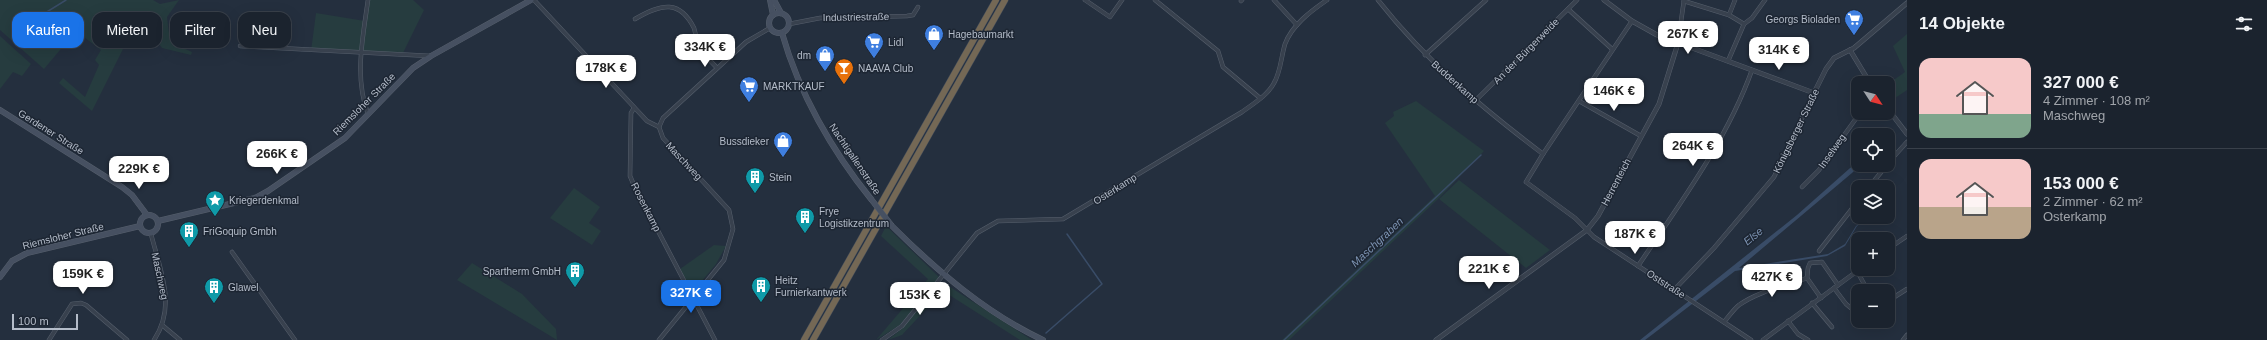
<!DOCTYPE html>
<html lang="de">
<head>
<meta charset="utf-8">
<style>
  :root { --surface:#1b232e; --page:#282f3a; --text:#f1f3f6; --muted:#a0a4aa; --line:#39404a; --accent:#1a73e8 }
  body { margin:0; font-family:Helvetica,sans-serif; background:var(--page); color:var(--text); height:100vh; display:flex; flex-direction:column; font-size:15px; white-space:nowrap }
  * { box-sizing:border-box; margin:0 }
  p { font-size:13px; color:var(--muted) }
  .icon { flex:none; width:22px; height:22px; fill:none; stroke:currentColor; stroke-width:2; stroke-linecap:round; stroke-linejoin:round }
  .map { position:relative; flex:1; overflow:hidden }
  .drawer { display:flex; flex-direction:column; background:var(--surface); width:360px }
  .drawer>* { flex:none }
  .top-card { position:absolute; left:12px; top:12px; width:380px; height:36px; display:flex; gap:8px }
  .needle { width:26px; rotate:126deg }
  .fabs { position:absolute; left:1851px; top:76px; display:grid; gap:8px }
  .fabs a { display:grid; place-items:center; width:44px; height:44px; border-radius:8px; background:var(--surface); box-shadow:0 4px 16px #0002,0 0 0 1px var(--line); font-size:20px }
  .scale { position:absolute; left:12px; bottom:10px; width:66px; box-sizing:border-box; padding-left:4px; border:2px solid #b4bcc9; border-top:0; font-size:11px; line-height:14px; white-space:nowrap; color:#b4bcc9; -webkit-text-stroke:3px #1d2633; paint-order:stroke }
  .price { position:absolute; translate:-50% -34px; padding:0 9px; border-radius:8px; background:#fff; color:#222; font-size:13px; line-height:26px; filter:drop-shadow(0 1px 2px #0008) }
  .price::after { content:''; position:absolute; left:50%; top:24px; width:12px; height:9px; margin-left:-6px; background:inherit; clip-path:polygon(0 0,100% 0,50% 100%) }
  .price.active { background:var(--accent); color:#fff }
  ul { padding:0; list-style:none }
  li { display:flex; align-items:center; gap:12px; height:100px; padding:0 12px }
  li+li { border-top:1px solid var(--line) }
  li span { display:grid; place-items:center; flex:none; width:112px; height:80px; border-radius:12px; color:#555 }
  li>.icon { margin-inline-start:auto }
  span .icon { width:48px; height:48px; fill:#fffc; stroke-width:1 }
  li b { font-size:17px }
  h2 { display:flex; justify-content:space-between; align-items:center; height:48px; padding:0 12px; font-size:17px }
  .pill { padding:0 14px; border-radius:12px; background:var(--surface); box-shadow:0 4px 16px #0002,0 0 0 1px var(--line); font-size:14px; line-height:36px }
  .pill.active { background:var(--accent); color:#fff }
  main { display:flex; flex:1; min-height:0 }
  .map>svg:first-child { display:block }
  .green { fill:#263c3f }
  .water { fill:#394c67 }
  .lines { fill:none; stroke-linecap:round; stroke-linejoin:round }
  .stream { stroke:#394c67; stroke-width:1.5 }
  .minor-casing { stroke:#565f6c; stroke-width:4.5 }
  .tertiary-casing { stroke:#565f6c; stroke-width:5 }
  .secondary-casing { stroke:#565f6c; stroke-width:6 }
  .motorway-casing { stroke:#434c59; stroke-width:7 }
  .minor { stroke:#38414e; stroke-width:3.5 }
  .tertiary { stroke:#38414e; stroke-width:4 }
  .secondary { stroke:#465061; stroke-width:5 }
  .motorway { stroke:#746855; stroke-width:6 }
  .secondary-bridge-casing { stroke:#565f6c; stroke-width:6; stroke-linecap:butt }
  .secondary-bridge { stroke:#465061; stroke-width:5 }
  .labels { text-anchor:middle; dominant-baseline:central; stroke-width:3; stroke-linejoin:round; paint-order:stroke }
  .street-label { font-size:10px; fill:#b4bcc9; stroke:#1d2633 }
  .poi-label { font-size:10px; fill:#b4bcc9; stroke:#1d2633; text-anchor:start }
  .water-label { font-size:11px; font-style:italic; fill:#7c92b1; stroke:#1d2633 }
</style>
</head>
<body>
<main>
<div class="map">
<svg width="1907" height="340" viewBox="0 0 1907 340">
  <rect width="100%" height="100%" fill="#242f3e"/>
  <g class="green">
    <path d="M0 0H153L160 4 179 0 167 17C170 42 168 41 192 52L191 55 162 48 159 44 131 33 92 111 59 83 63 78 85 97 99 65 95 60 101 50 76 31 44 69 0 30Z"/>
    <polygon points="368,0 413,0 424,10 403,53 311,51 316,13 365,21"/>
    <polygon points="1907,34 1907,90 1892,100 1888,96 1888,84 1905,72 1893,46"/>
    <polygon points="0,36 31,64 22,76 13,72 0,89"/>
    <polygon points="1416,101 1484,151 1438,199 1289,340 1282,340 1435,196 1385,123 1394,116 1393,112"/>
    <polygon points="1459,180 1550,250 1526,268 1439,199"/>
    <polygon points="574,188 600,207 589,223 601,231 592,245 550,218"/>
    <polygon points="886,226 939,277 900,325 876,340 928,279 881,236"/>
    <polygon points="714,245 726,246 716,264 692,293 680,269"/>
    <polygon points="472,263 522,294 556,329 557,340 457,280"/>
    <polygon points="944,283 1032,340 1020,340 943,291 902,335 888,340 899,331 938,287"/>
  </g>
  <polygon class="water" points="1858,161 1858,165 1860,165 1852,173 1739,268 1828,254 1845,244 1856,226 1869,217 1857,226 1845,246 1827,256 1735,271 1653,334 1645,340 1640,340 1797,215"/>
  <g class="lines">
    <g class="stream">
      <polyline points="20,27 37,18 66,0"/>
      <polyline points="1046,333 1102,284 1067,234"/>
      <polyline points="1284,340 1481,155"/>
    </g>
    <g class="minor-casing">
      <g id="minor">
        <path d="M368 0C363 36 354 78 368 114"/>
        <polyline points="534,0 647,121 659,127 663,138 729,210 733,229 724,260 659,340"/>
        <polyline points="1085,0 1110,17 1122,0"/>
        <polyline points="1155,0 1218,51 1223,67 1260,98"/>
        <polyline points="1274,0 1297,25"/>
        <path d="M1378 0C1426 61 1481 107 1543 154"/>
        <polyline points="1241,1 1242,0"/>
        <polyline points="1684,1 1729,15 1744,24"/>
        <polyline points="1568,9 1612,49"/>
        <polyline points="1729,15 1735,0"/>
        <path d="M635 19C662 3 680 0 694 28 696 35 697 43 701 49 705 57 712 62 717 68"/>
        <polyline points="1632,21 1543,154 1526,182 1575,218 1594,237 1751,340"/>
        <polyline points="789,24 820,18 907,16 913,15 918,7"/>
        <polyline points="1678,43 1684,0"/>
        <polyline points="240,46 431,56"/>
        <polyline points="1425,55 1486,0"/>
        <polyline points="1728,61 1744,24 1752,18 1765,0"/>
        <polyline points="1475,101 1577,0"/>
        <polyline points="1579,101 1641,136"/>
        <polyline points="634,108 631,113 630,176 633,183 715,340"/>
        <polyline points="659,127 663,118 746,42 770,28"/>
        <polyline points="1888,163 1907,142"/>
        <polyline points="1802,187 1819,170 1860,113"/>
        <polyline points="1869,187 1887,165"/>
        <path d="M151 234C160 270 177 306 154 340"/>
        <polyline points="1888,249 1907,236"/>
        <polyline points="1819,251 1858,201"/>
        <polyline points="232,252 295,340"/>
        <path d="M1638 266C1679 205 1727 140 1752 70"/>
        <polyline points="1857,271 1868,291"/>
        <polyline points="1807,278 1808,268 1810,263 1822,262 1838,285"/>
        <polyline points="1834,288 1846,304 1857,313"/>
        <polyline points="1674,290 1714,248 1774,177 1814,93"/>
        <polyline points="1888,301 1907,289"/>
        <polyline points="1812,303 1832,327"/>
        <polyline points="1788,321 1798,334 1808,340"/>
        <path d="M1724 322C1729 316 1734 309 1739 305 1759 291 1785 286 1807 278L1821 298"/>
        <polyline points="162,325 180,340"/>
        <polyline points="49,340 72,304 81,303 86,305 127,340"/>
        <path d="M882 340 902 326 977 233 998 221 1063 219 1242 112C1253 104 1268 95 1274 83 1281 71 1281 57 1285 44 1292 25 1311 11 1327 0"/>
        <polyline points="1763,340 1860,269"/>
        <polyline points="1903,340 1907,335"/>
      </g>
    </g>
    <g class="tertiary-casing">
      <g id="tertiary">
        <polyline points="1604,0 1632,21 1657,35 1814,93 1826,69 1834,58 1854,48 1907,3"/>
        <polyline points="1850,50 1870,83"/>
        <polyline points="1888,109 1907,134"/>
        <polyline points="1436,340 1587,230 1598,216 1659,104 1678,43"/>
      </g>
    </g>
    <g class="secondary-casing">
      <g id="secondary">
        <polyline points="770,0 773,15"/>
        <polyline points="774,0 781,13"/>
        <circle cx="779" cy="23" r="10"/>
        <path d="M782 33C799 93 832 151 871 199"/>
        <polyline points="0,110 122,187 132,195 147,215"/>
        <circle cx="149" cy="224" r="9"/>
        <polyline points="158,221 255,198 268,191 345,138 413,68 431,56 531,0"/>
        <path d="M892 226C937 271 986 313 1043 340"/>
        <polyline points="0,277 12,261 27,253 140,226"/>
      </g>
    </g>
    <g class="motorway-casing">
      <g id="motorway">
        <polyline points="804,340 996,0"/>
        <polyline points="813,340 1005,0"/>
      </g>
    </g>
    <use href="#minor" class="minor"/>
    <use href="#tertiary" class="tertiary"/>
    <use href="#secondary" class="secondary"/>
    <use href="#motorway" class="motorway"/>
    <g class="secondary-bridge-casing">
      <polyline id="secondary-bridge" points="871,199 892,226"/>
    </g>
    <use href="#secondary-bridge" class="secondary-bridge"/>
  </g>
  <defs>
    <g id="supermarket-pin" transform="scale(1)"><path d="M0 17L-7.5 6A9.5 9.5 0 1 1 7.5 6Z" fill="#3f7fe0" stroke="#1d2633"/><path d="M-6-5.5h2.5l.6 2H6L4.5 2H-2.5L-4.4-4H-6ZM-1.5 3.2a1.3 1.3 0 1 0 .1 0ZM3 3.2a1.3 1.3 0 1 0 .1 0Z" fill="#fff"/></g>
    <g id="shop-pin" transform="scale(1)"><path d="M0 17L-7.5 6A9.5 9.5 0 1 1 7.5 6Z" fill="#3f7fe0" stroke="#1d2633"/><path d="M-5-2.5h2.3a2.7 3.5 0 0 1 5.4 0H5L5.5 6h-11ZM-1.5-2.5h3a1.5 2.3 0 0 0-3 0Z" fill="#fff"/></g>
    <g id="bar-pin" transform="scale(1)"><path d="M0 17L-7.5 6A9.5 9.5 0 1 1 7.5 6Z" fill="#e8710a" stroke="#1d2633"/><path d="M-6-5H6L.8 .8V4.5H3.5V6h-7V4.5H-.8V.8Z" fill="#fff"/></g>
    <g id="building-pin" transform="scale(1)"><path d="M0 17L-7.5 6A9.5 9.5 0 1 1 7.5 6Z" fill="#0f9aa8" stroke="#1d2633"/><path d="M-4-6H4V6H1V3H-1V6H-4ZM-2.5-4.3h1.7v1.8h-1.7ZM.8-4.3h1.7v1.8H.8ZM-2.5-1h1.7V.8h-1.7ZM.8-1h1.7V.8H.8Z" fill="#fff"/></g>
    <g id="sight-pin" transform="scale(1)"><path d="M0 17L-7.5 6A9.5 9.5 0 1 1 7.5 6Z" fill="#0f9aa8" stroke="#1d2633"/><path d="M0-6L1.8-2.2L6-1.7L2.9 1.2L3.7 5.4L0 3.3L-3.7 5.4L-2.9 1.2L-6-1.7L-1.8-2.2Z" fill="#fff"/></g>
  </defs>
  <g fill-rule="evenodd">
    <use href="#supermarket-pin" x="1854" y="19"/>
    <use href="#shop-pin" x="934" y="34"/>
    <use href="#supermarket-pin" x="874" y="42"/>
    <use href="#shop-pin" x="825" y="55"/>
    <use href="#bar-pin" x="844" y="68"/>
    <use href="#supermarket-pin" x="749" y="86"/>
    <use href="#shop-pin" x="783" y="141"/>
    <use href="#building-pin" x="755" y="177"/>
    <use href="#sight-pin" x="215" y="200"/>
    <use href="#building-pin" x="805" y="217"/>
    <use href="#building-pin" x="189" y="231"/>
    <use href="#building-pin" x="575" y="271"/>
    <use href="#building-pin" x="761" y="286"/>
    <use href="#building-pin" x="214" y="287"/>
  </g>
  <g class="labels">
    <g class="street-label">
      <text transform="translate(856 17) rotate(-1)">Industriestraße</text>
      <text transform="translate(1526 51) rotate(-45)">An der Bürgerweide</text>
      <text transform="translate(1455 82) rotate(42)">Buddenkamp</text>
      <text transform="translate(364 104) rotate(-45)">Riemsloher Straße</text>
      <text transform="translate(1796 131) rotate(-64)">Königsberger Straße</text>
      <text transform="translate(51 132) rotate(32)">Gerdener Straße</text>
      <text transform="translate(1832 151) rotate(-55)">Inselweg</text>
      <text transform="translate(855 159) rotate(56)">Nachtigallenstraße</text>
      <text transform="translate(684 161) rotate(47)">Maschweg</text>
      <text transform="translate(1616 182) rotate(-62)">Herrenteich</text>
      <text transform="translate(1115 189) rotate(-32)">Osterkamp</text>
      <text transform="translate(646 207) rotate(63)">Rosenkamp</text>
      <text transform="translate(63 236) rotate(-14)">Riemsloher Straße</text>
      <text transform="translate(160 276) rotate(78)">Maschweg</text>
      <text transform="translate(1666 284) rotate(33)">Oststraße</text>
    </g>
    <g class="poi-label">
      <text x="1840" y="19" text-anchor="end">Georgs Bioladen</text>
      <text x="948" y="34">Hagebaumarkt</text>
      <text x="888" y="42">Lidl</text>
      <text x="811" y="55" text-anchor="end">dm</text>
      <text x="858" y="68">NAAVA Club</text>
      <text x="763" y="86">MARKTKAUF</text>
      <text x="769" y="141" text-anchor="end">Bussdieker</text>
      <text x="769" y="177">Stein</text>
      <text x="229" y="200">Kriegerdenkmal</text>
      <text x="819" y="211">Frye<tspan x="819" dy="12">Logistikzentrum</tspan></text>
      <text x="203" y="231">FriGoquip Gmbh</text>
      <text x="561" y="271" text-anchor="end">Spartherm GmbH</text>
      <text x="775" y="280">Heitz<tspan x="775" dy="12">Furnierkantwerk</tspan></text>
      <text x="228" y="287">Glawel</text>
    </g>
    <g class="water-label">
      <text transform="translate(1753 236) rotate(-39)">Else</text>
      <text transform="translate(1377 242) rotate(-43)">Maschgraben</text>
    </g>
  </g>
</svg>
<div class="fabs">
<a><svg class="needle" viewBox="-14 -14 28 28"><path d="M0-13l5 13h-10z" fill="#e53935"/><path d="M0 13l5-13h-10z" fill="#a0a4aa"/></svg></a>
<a><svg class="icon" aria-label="locate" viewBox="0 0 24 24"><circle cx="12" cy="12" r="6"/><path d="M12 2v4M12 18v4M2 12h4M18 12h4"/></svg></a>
<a><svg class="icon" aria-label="layers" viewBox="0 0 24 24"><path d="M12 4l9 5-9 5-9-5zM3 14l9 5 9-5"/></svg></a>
<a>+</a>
<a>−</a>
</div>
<div class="scale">100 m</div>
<b class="price" style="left:1688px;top:55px">267K €</b>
<b class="price" style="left:705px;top:68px">334K €</b>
<b class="price" style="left:1779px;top:71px">314K €</b>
<b class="price" style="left:606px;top:89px">178K €</b>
<b class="price" style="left:1614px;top:112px">146K €</b>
<b class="price" style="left:1693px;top:167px">264K €</b>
<b class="price" style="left:277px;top:175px">266K €</b>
<b class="price" style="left:139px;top:190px">229K €</b>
<b class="price" style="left:1635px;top:255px">187K €</b>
<b class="price" style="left:1489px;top:290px">221K €</b>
<b class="price" style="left:83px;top:295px">159K €</b>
<b class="price" style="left:1772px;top:298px">427K €</b>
<b class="price active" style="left:691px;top:314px">327K €</b>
<b class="price" style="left:920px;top:316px">153K €</b>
<div class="top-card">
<a class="pill active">Kaufen</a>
<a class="pill">Mieten</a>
<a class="pill">Filter</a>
<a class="pill">Neu</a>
</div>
</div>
<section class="drawer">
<h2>14 Objekte<svg class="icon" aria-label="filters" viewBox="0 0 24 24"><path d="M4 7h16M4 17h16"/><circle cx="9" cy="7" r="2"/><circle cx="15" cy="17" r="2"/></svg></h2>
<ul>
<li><span style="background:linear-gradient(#f6c9c9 70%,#7fa58c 0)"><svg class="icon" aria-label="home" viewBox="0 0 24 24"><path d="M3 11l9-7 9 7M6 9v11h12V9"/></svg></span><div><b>327 000 €</b><p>4 Zimmer · 108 m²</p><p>Maschweg</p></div></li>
<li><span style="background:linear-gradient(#f6c9c9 60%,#b9a48a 0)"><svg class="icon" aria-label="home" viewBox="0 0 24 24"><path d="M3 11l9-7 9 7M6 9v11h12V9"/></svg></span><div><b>153 000 €</b><p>2 Zimmer · 62 m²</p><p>Osterkamp</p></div></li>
</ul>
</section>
</main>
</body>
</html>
